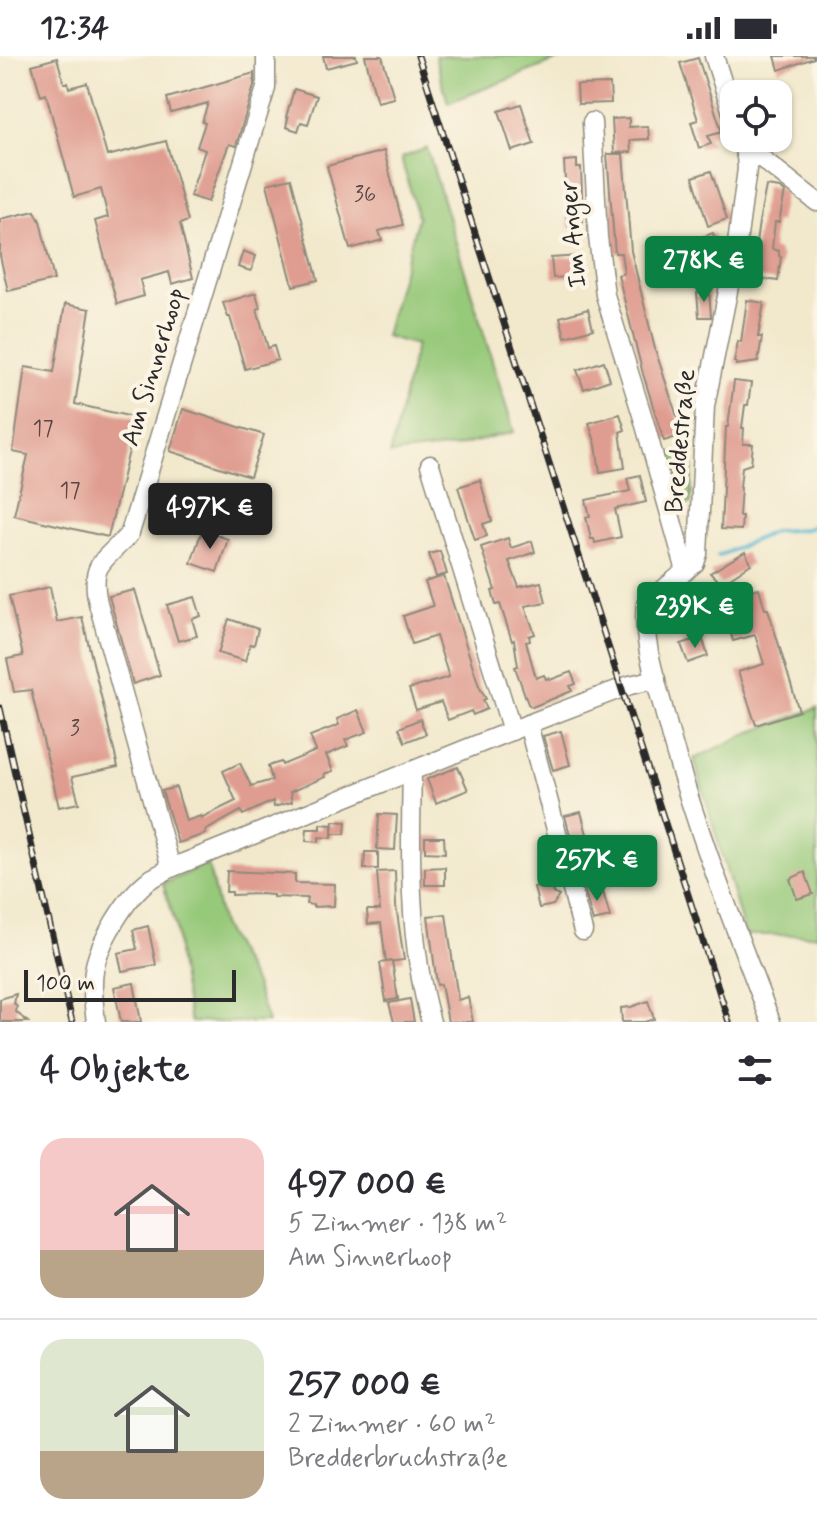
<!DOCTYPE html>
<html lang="de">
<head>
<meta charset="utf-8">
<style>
  :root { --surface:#fff; --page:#f7f7f7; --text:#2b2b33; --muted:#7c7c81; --line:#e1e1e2; --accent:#0b8043 }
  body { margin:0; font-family:Mynerve,sans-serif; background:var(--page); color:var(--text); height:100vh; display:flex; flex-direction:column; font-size:30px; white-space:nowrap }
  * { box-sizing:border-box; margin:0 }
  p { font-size:26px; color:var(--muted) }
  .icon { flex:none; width:44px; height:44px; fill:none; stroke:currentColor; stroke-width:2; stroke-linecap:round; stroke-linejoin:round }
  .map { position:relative; height:966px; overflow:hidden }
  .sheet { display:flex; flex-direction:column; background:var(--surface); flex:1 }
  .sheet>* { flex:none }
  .fabs { position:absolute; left:720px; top:24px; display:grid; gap:16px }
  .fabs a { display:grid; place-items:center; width:72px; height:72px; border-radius:16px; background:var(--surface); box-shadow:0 2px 6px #0004; font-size:40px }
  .scale { position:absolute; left:24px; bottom:20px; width:212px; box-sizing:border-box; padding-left:8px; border:4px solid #2b2b2b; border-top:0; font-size:22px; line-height:28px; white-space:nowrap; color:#2b2b2b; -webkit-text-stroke:6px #fcf5e5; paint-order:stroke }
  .price { position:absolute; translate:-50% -68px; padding:0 18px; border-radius:8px; background:var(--accent); color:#fff; font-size:26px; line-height:52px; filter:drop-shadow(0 2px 4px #0008) }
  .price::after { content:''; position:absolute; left:50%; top:48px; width:24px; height:18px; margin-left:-12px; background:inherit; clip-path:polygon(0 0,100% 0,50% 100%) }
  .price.selected { background:#222; color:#fff }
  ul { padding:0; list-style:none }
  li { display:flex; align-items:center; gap:24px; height:200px; padding:0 40px }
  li+li { border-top:2px solid var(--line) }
  li span { display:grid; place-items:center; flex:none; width:224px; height:160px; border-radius:24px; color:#555 }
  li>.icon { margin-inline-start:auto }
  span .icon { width:96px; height:96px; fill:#fffc; stroke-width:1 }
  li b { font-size:34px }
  h2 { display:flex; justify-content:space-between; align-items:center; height:96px; padding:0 40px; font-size:34px }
  .status { display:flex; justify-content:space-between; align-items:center; height:56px; padding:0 40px; background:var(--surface); direction:ltr }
  .status svg { height:22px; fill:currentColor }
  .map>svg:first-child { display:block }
  .green { fill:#97c97a; stroke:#617a52; stroke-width:2 }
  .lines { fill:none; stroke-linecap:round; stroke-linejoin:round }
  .stream { stroke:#54b7d2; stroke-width:4 }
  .building { fill:#df9c90 }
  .minor-casing { stroke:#8e8a7c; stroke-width:21 }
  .minor { stroke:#fff; stroke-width:18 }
  .rail-casing { stroke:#2b2b2b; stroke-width:7 }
  .rail { stroke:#fcf5e5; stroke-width:4; stroke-dasharray:12; stroke-linecap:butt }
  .labels { text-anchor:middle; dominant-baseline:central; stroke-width:8; stroke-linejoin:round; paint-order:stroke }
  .number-label { font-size:22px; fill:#584744 }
  .street-label { font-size:26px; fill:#2b2b2b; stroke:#fcf5e5 }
</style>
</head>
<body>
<div class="status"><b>12:34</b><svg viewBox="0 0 49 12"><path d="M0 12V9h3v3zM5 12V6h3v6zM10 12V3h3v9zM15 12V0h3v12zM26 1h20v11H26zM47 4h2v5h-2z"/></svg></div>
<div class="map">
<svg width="817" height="966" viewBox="0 0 817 966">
  <rect width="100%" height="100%" fill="#fcf5e5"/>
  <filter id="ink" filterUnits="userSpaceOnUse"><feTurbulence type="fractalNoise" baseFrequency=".0125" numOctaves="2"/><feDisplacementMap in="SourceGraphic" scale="16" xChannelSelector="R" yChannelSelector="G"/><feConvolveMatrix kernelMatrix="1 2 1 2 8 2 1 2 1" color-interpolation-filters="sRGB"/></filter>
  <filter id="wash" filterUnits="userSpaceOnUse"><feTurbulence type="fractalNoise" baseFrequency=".006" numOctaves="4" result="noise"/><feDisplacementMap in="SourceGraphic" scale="32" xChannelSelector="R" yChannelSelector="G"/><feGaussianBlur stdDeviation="1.8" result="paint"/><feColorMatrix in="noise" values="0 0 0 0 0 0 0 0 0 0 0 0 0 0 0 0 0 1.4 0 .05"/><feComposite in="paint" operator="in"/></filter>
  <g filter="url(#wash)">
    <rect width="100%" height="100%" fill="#f2e9cd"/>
    <g class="green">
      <polygon points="435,0 568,0 448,47"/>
      <polygon points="427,92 514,376 455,391 390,398 416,289 385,280 418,161 401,102"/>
      <polygon points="693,394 691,447 682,449 667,398"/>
      <polygon points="817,652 817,879 745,879 694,703 749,677"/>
      <polygon points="208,808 222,869 255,928 268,966 191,966 189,961 179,906 176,870 163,828"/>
    </g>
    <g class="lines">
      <polyline class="stream" points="718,500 775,475 806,473 817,469"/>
    </g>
    <g id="blocks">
      <g class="building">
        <polygon points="323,0 356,0 357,4 326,12"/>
        <polygon points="365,0 382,0 394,42 377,46"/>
        <polygon points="775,0 814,0 814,2 779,14"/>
        <polygon points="57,2 64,27 68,27 69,32 87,27 107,100 166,85 188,165 180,168 193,222 172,228 169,216 140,224 144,240 117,248 95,165 108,161 101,133 74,141 46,38 41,40 32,9"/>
        <polygon points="698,2 722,76 708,80 711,88 699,92 691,66 698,64 680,7"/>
        <polygon points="254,17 254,30 236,90 229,88 208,146 190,140 205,94 197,91 205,67 202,66 208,47 171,57 167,42"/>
        <polygon points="610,28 611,47 578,48 577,29"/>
        <polygon points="294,33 317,40 308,68 301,66 298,75 286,71 288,62 286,61"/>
        <polygon points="521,48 534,88 512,95 499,55"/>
        <polygon points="629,62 629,71 648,70 649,83 630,84 631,96 614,97 612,63"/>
        <polygon points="384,95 403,169 379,175 382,184 350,193 327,110"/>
        <polygon points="607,98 623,98 631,195 655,293 683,379 664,385 643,318 618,219 624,217 621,197 615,197"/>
        <polygon points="577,104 577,112 581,112 583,163 582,171 569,171 568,164 567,164 564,105"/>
        <polygon points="711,115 727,163 708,170 693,121"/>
        <polygon points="291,122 318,224 293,230 267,128"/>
        <polygon points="766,130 780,132 785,136 779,166 775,166 772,193 779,195 779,200 781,201 778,225 751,221 759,166"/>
        <polygon points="35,155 40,165 54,224 8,235 0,200 0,163"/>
        <polygon points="713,177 719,196 716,197 718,204 714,206 717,213 704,217 693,184"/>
        <polygon points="243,195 256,200 251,215 238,211"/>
        <polygon points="579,200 581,220 553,222 551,202"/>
        <polygon points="709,233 711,261 699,261 697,237"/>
        <polygon points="256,237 260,252 257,253 268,292 274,290 278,304 245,313 230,261 228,261 223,247"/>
        <polygon points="747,244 764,247 758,281 762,281 758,306 736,309 737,307 734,306 738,285 741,286"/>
        <polygon points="65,248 90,253 75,348 137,362 108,481 14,459 28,399 13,396 25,311 54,316"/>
        <polygon points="588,253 593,273 565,281 560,261"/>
        <polygon points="604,305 610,324 584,333 577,314"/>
        <polygon points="734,325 751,327 748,349 745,349 742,372 744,372 743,388 753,388 751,408 742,411 740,431 741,431 739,460 742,460 741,474 721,473 726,371 728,371"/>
        <polygon points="183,353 264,379 250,421 170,395"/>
        <polygon points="620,358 625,374 620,376 625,412 600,416 596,389 589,367"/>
        <polygon points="640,419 646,446 615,453 621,481 595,487 594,483 591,483 586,461 590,460 586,444 630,435 627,422"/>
        <polygon points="480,424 492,465 483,468 487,480 475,484 458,431"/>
        <polygon points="202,474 228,483 217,516 191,507"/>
        <polygon points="508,482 511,492 532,485 535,496 509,505 519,531 541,526 546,546 525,550 535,578 529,580 530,585 526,586 536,622 544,619 546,623 549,622 550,624 571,616 576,628 570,630 572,635 532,651 528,648 515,611 518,610 514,584 512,585 500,548 496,549 492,535 495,534 481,491"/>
        <polygon points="440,495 447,518 436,521 429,498"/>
        <polygon points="745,496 751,508 721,528 710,517"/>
        <polygon points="444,520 479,630 486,643 483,644 487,653 473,659 471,655 448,664 441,646 416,654 409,633 449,621 436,580 412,588 403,560 433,550 425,526"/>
        <polygon points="50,531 57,566 82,561 118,711 72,721 79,747 59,751 31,634 14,636 7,603 23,600 9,540"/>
        <polygon points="759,532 765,553 768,553 799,655 756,669 738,616 764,608 755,579 733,585 726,561 717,564 711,545"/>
        <polygon points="135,534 160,619 133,628 109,540"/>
        <polygon points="195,541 201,560 192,563 197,580 178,585 167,549"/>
        <polygon points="229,563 258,573 254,589 250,588 245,605 218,597"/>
        <polygon points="702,581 708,600 688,607 681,588"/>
        <polygon points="358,654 367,676 345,684 348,690 326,699 333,715 324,718 325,721 290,736 292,746 274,751 273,745 243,759 241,755 205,775 206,778 178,787 162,735 176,731 186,765 201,760 201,762 236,745 223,715 240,707 251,730 272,724 268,710 281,706 282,709 316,695 310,680 339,669 337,663"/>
        <polygon points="420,663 426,678 405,686 399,672"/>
        <polygon points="561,675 570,709 553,714 543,680"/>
        <polygon points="458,711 468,734 436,747 427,723"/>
        <polygon points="581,756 590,789 574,794 565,760"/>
        <polygon points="379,758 397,759 395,794 377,793"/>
        <polygon points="333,765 346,766 345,778 332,778"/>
        <polygon points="320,768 332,769 332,782 319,781 319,786 306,785 307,773 320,773"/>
        <polygon points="425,781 444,781 445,797 425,796"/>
        <polygon points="365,796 378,796 378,813 364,813"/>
        <polygon points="445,811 445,829 425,829 425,812"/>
        <polygon points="227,815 295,818 295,827 335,828 334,850 313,851 313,849 306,848 307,842 273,841 273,839 260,838 232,839 232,836 226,836"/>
        <polygon points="395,815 396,850 404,904 387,906 392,905 398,943 386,945 380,907 386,906 381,867 368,868 367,854 380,854 377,816"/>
        <polygon points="805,816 813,838 797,843 790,823"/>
        <polygon points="551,827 553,837 559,840 553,849 539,852 534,831"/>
        <polygon points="601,828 610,861 593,865 584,833"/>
        <polygon points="446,858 458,944 468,941 473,966 448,966 441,928 437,929 428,860"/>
        <polygon points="148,870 156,909 122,915 118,897 137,893 133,874"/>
        <polygon points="134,927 141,966 121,966 114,931"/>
        <polygon points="16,938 14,948 17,951 16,956 28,966 0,966 0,943"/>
        <polygon points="410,943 414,966 394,966 389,947"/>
        <polygon points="648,945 654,963 644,966 622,966 621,952 631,951"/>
      </g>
    </g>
  </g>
  <g filter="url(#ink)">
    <use href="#blocks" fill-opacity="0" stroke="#8e8a7c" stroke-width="2"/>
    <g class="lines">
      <g class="minor-casing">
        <g id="minor">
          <polyline points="714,0 734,63"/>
          <polyline points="592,66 598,181 605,239 643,362 686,515"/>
          <path d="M740 82 746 100 747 113 736 195 705 350 698 498 695 507 646 548C642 584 655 620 664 655 691 761 732 864 771 966"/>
          <polyline points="746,100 761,102 817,146"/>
          <polyline points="430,409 512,675"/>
          <polyline points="528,668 583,875"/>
          <path d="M412 715C410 797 408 886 431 966"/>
          <path d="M171 812 98 547C89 505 105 506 130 477L266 32V0"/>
          <path d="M96 966C94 949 91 932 94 915 98 888 126 841 149 824 156 820 164 816 171 812L528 668 630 629 656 623"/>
        </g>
      </g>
      <use href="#minor" class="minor"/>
      <g class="rail-casing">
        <g id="rail">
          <polyline points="418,0 729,966"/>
          <polyline points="0,652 72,966"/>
        </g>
      </g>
      <use href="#rail" class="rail"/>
    </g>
  </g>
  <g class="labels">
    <g class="number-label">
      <text x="365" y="139">36</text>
      <text x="43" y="373">17</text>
      <text x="70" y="435">17</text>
      <text x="75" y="673">3</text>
    </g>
    <g class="street-label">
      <text transform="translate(574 178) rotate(-95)">Im Anger</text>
      <text transform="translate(154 311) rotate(-73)">Am Sinnerhoop</text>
      <text transform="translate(681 385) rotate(-85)">Breddestraße</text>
    </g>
  </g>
</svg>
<div class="fabs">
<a><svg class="icon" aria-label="locate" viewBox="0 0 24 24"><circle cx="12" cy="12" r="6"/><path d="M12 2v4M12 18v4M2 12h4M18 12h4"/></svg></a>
</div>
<div class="scale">100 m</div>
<b class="price" style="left:704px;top:248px">278K €</b>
<b class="price selected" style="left:210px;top:495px">497K €</b>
<b class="price" style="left:695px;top:594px">239K €</b>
<b class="price" style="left:597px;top:847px">257K €</b>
</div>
<section class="sheet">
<h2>4 Objekte<svg class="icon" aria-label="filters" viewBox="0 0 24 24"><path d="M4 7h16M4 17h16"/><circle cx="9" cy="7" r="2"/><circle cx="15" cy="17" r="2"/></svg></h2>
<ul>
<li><span style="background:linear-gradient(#f6c9c9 70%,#b9a48a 0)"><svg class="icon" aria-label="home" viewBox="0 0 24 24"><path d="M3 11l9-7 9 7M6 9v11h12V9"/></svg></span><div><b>497 000 €</b><p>5 Zimmer · 138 m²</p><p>Am Sinnerhoop</p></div></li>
<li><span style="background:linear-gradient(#dfe7d0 70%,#b9a48a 0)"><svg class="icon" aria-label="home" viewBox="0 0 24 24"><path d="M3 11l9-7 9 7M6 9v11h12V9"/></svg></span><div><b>257 000 €</b><p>2 Zimmer · 60 m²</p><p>Bredderbruchstraße</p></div></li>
</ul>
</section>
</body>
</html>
